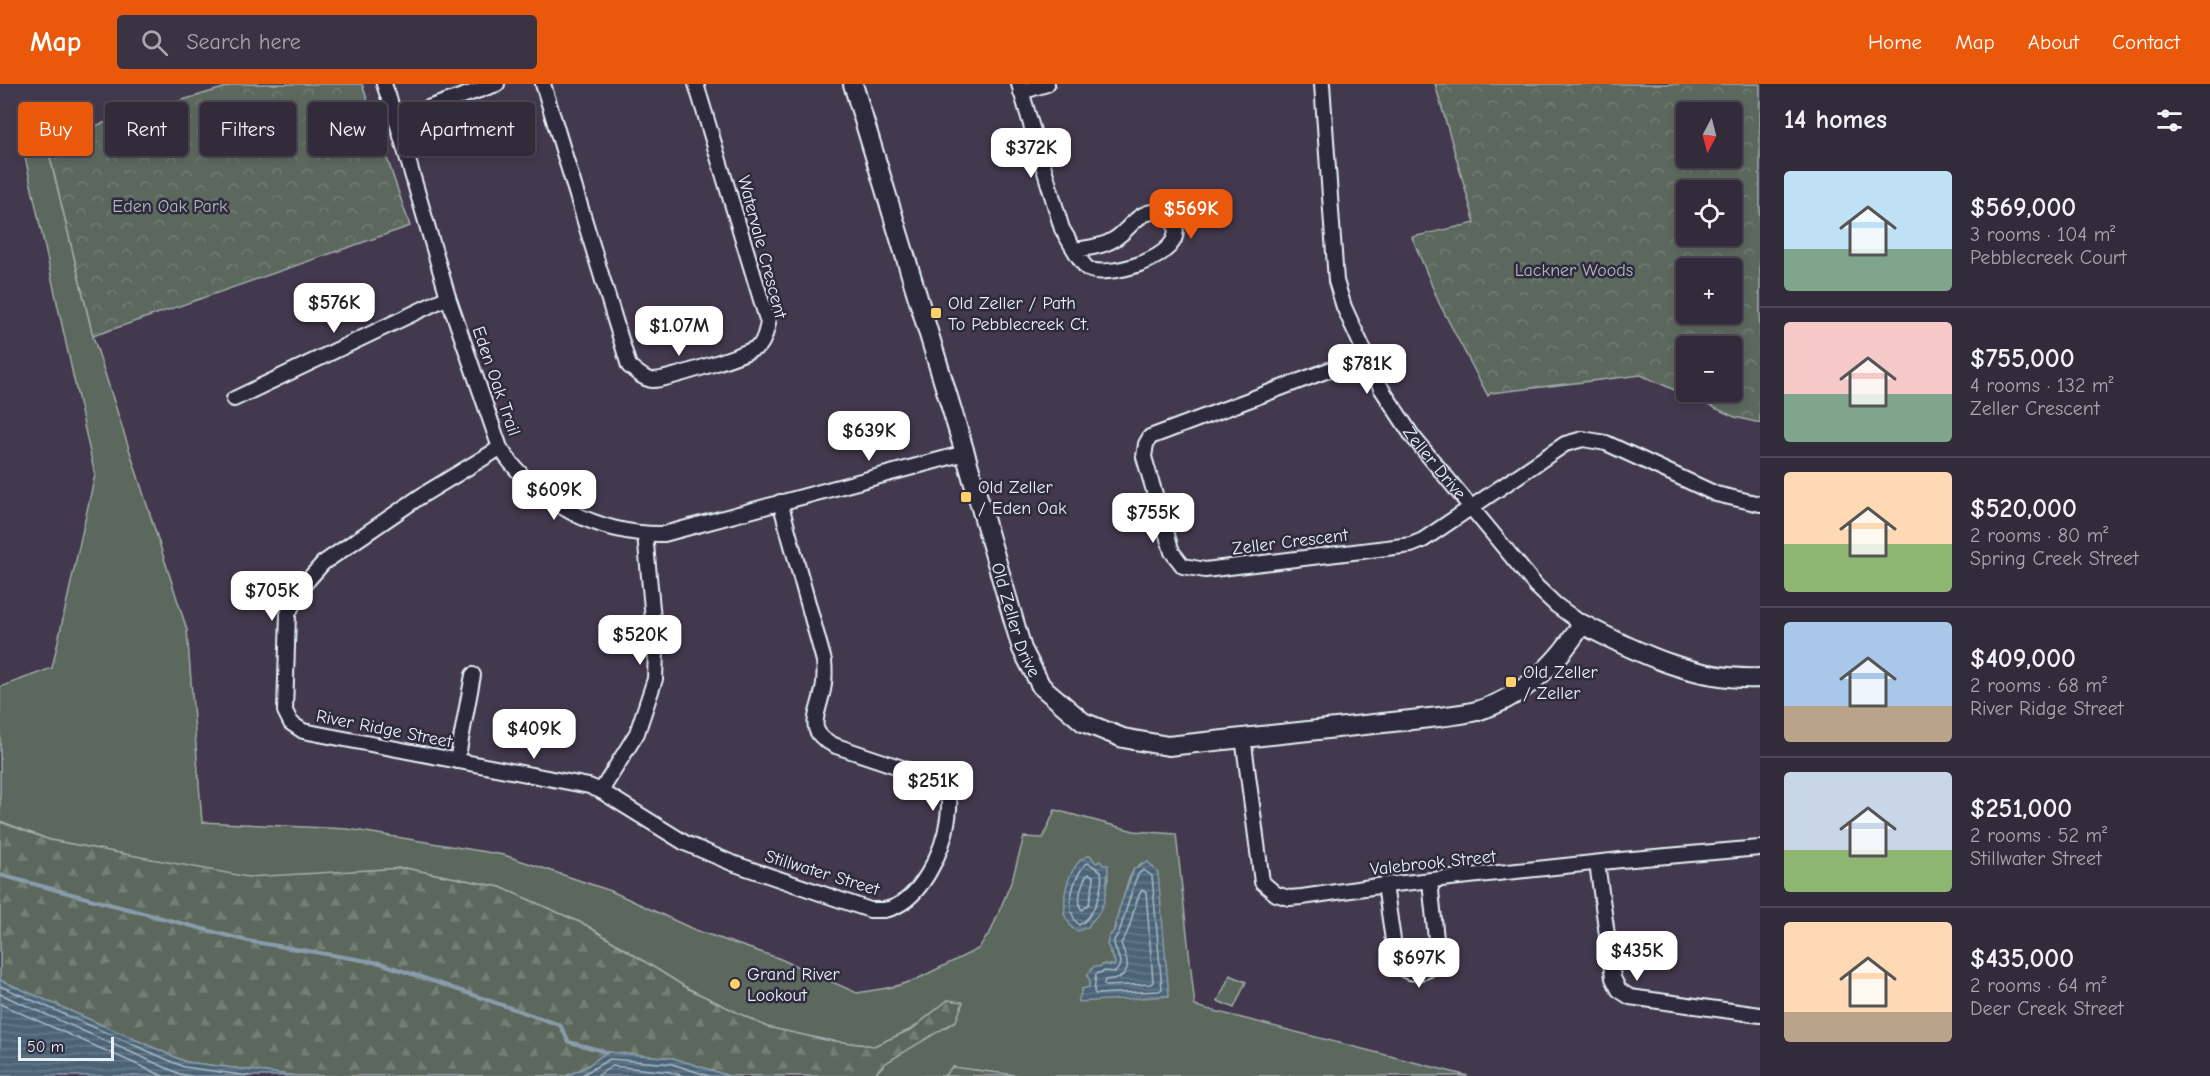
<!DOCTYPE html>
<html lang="en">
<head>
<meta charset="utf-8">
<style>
  :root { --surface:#322b3a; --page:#3a3342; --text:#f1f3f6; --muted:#a8a7af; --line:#4d4754; --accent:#ea580c }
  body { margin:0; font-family:"Comic Neue",sans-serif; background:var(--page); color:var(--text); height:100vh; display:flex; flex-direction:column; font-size:22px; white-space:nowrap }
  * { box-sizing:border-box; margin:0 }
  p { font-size:20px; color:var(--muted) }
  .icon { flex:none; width:33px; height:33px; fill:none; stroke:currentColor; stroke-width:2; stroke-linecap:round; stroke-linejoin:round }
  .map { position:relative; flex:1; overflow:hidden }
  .panel { display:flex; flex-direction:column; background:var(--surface); width:450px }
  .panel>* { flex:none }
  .guide { position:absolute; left:18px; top:18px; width:570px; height:54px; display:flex; gap:12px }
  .needle { width:39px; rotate:187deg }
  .tools { position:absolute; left:1676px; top:18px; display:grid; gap:12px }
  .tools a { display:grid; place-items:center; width:66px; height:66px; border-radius:6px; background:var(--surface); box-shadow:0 3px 9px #0003,0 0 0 2px var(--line); font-size:30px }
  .scale { position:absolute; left:18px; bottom:15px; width:96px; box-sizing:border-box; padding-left:6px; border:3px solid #e8f1f8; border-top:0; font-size:16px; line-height:21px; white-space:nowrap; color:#e8f1f8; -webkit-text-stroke:4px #2f2a3d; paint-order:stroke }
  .price { position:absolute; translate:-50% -51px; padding:0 14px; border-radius:12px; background:#fff; color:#222; font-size:20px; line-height:39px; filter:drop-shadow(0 2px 3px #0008) }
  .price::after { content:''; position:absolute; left:50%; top:36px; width:18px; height:14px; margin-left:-9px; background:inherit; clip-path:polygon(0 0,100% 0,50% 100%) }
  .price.selected { background:var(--accent); color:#fff }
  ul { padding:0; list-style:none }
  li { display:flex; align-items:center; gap:18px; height:150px; padding:0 24px }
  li+li { border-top:2px solid var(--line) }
  li span { display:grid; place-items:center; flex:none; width:168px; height:120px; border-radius:6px; color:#555 }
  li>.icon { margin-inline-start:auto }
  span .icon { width:72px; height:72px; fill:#fffc; stroke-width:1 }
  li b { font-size:26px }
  h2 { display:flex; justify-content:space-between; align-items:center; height:72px; padding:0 24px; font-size:26px }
  .chip { padding:0 21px; border-radius:6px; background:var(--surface); box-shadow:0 3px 9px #0003,0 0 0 2px var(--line); font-size:21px; line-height:54px }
  .chip.selected { background:var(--accent); color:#fff }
  header { display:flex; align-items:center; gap:36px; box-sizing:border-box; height:84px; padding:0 30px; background:var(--accent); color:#fff }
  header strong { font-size:28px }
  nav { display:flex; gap:33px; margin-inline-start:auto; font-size:21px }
  .search { width:420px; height:54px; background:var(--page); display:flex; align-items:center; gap:15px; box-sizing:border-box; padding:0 21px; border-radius:6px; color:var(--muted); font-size:22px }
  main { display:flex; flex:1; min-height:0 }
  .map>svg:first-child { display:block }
  .grass { fill:#5b685d; stroke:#a2acaa; stroke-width:1.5; fill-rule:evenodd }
  .forest { fill:url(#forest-firs); stroke:#a2acaa; stroke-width:1.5 }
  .park { fill:url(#park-crowns); stroke:#a2acaa; stroke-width:1.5; fill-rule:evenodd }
  .water { fill:url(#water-rules); stroke:#8a9cab; stroke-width:1.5 }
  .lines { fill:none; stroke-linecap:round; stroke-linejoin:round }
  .shore { stroke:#aab9c4; stroke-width:1.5 }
  .stream { stroke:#8a9cab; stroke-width:4 }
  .street-casing { stroke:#e8f1f8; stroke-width:18 }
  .secondary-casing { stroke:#e8f1f8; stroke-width:22 }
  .street { stroke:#2f2a3d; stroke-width:14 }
  .secondary { stroke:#2f2a3d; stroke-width:18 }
  .poi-dot { fill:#ffd166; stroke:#2f2a3d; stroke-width:2 }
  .labels { text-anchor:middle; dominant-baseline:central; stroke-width:5; stroke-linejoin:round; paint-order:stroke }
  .park-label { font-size:18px; fill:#b0baba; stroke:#2f2a3d }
  .street-label { font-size:18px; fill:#e8f1f8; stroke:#2f2a3d }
  .poi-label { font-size:18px; fill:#e8f1f8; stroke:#2f2a3d; text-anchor:start }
</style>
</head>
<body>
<header>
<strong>Map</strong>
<div class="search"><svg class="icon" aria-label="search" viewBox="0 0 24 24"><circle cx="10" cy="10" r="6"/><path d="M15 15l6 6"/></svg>Search here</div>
<nav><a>Home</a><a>Map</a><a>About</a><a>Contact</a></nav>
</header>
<main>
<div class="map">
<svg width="1760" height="992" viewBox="0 0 1760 992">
  <defs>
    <pattern id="forest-firs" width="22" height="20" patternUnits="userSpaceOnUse" patternTransform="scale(1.5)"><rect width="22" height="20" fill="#5b685d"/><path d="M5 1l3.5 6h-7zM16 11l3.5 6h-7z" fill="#737e75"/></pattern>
    <pattern id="park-crowns" width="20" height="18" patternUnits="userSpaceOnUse" patternTransform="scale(1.5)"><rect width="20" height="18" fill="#5b685d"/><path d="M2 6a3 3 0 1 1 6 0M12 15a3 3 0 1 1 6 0" fill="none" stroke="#737e75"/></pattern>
    <pattern id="water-rules" width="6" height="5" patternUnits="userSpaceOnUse" patternTransform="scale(1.5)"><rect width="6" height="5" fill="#4c6477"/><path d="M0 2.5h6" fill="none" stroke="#667b8b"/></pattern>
  </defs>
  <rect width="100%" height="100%" fill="#43394e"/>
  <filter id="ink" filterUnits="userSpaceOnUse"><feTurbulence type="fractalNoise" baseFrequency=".0167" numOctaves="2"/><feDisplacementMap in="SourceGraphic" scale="12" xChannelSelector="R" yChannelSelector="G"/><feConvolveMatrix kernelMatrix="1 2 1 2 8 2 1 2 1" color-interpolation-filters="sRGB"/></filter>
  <g filter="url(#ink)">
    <g class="grass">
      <path d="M46 56 93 252 187 546 202 738 348 745 504 771 611 807 695 846 778 874 857 909 893 903 915 896 978 865 991 847 1012 796 1024 753 1043 754 1055 726 1134 747 1176 750 1195 922 1468 992H1022L952 983 944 992H873L948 916 912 945 874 962 826 956 767 943 687 904 586 841 500 803 405 784 248 794 50 756 0 737V603L52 584 95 391 25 73ZM1142 779 1169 912 1082 906 1089 903 1090 897 1104 880 1114 882 1115 878 1110 869 1115 840 1129 795 1134 785ZM1107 782 1108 796 1091 837 1069 836 1064 830 1066 823 1065 813Z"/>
      <polygon points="1230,891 1246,898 1234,924 1218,917"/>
    </g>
    <g class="forest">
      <polygon points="0,738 50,756 248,793 405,784 500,803 586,841 687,904 767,943 826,956 874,962 912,945 948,916 963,918 956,937 884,980 873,992 729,992 673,974 607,968 586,983 566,992 296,992 186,978 0,896"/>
      <polygon points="952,983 1022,992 944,992"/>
    </g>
    <g class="park">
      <polygon points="237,0 362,0 410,142 93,252 46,56"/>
      <path d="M1435 0H1760V339L1735 333 1641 291 1491 309 1488 312 1439 219 1412 153 1475 139ZM1731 28V74H1686V28ZM1731 106V152H1686V106ZM1686 184H1731V230H1686ZM1686 262H1731V308H1686Z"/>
    </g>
    <g class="water">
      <path d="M1090 771 1096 779 1100 777 1103 781H1108C1107 796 1107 814 1100 827 1097 834 1091 836 1088 843L1078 847 1072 844 1064 830C1066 823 1064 817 1065 810 1067 796 1075 775 1090 771Z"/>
      <polygon points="1148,778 1158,789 1169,912 1078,918 1082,905 1089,903 1090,897 1087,891 1094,882 1099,883 1104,880 1114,882 1115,878 1107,860 1109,852 1114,847 1119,825 1134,785"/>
      <polygon points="0,896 186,978 296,992 0,992"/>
      <polygon points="607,968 673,974 729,992 566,992 586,983"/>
    </g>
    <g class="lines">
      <g class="shore">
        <path d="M1088 779 1101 787C1104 804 1094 834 1079 841 1063 825 1073 796 1085 780Z"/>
        <path d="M1144 786 1152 792 1162 905 1159 907 1096 910 1094 908 1096 890 1105 887 1115 888C1127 878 1113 868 1114 856L1119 849 1135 797 1139 789Z"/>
        <path d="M1089 790 1093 792 1094 795 1089 820 1082 826 1080 823C1078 811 1081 803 1086 792Z"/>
        <path d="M1142 806 1146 808 1153 898 1151 900 1106 902 1104 900 1105 896 1119 894C1134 884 1125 873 1121 859 1133 844 1132 821 1142 806Z"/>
        <polyline points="0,902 184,983 249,992"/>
        <polyline points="0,910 180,990 191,992"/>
        <polyline points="0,920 163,992"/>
        <polyline points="580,992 610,975 672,980 709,992"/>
        <polyline points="597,992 612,982 670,988 684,992"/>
      </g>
      <polyline class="stream" points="0,791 248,857 380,879 560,941 569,958 607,968"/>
      <g class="street-casing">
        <g id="street">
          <path d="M384 0 396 35 448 213 500 364C537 419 598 451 664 450L965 369"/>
          <path d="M543 0 629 282C636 287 644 296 653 296 665 296 753 269 760 261 765 255 766 247 768 239L696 0"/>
          <path d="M1019 0 1062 145C1068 154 1080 178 1087 184 1100 196 1189 175 1174 139 1171 132 1163 128 1156 128 1137 126 1127 150 1111 157 1101 163 1087 164 1075 166"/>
          <path id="s1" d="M1322 0 1336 197 1344 223 1381 304 1413 353 1536 502 1556 521 1582 540"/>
          <polyline points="1021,8 1047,0"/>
          <polyline points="396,35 497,0"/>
          <polyline points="1366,272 1150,353 1146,360 1144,373 1172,468 1183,482 1205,486 1411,461 1423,456 1565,360 1583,355 1606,359 1716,410 1760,420"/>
          <polyline points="234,315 448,213"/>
          <path d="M500 364 421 412 323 479 301 504 288 530 285 627 291 639 303 647 589 702 601 707 685 759 732 779 870 826C874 826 879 826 884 826 920 820 944 766 948 734 949 725 951 715 946 707 941 699 931 695 923 691L836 662C806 648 816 636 822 610 825 599 825 588 824 577L780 418"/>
          <polyline points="1243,653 1262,798 1276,810 1289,814 1302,813 1385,801 1621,776 1760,764"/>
          <polyline points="457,677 473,591"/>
          <polyline points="601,707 637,649 655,595 656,567 645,450"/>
          <polyline points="1597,779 1613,894 1619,906 1630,913 1760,931"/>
          <path d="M1385 801 1396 877C1404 890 1416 891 1429 885L1436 874 1437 865 1430 797"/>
        </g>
      </g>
      <g class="secondary-casing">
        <g id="secondary">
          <path id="s2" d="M853 0 965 369 1022 565 1041 602 1083 638 1123 654 1168 662 1439 633C1452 631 1468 630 1480 626 1524 612 1558 578 1582 540 1638 569 1695 597 1760 594"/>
        </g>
      </g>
      <use href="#street" class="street"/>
      <use href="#secondary" class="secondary"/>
    </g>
  </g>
  <g class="poi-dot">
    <rect x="930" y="223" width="12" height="12" rx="3"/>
    <rect x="960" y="407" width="12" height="12" rx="3"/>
    <rect x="1505" y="592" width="12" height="12" rx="3"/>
    <circle cx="735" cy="900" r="6"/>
  </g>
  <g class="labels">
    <g class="park-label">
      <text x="170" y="122">Eden Oak Park</text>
      <text x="1574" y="186">Lackner Woods</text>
    </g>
    <g class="street-label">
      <text transform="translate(762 163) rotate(75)">Watervale Crescent</text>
      <text transform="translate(496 297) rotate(71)">Eden Oak Trail</text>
      <text stroke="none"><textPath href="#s1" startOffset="406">Zeller Drive</textPath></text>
      <text transform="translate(1290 458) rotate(-7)">Zeller Crescent</text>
      <text stroke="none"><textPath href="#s2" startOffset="560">Old Zeller Drive</textPath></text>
      <text transform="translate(384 645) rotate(11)">River Ridge Street</text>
      <text transform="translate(1433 779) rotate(-6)">Valebrook Street</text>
      <text transform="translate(822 789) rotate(17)">Stillwater Street</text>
    </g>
    <g class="poi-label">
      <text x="948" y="219">Old Zeller / Path<tspan x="948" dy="21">To Pebblecreek Ct.</tspan></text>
      <text x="978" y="403">Old Zeller<tspan x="978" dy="21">/ Eden Oak</tspan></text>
      <text x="1523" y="588">Old Zeller<tspan x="1523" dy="21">/ Zeller</tspan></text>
      <text x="747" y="890">Grand River<tspan x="747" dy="21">Lookout</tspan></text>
    </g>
  </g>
</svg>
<div class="tools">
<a><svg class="needle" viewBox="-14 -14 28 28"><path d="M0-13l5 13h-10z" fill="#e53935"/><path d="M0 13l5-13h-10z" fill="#a8a7af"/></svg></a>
<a><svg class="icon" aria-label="locate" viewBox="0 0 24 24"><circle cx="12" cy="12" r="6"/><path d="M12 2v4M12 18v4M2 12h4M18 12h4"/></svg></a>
<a>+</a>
<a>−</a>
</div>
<div class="scale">50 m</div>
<b class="price" style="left:1031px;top:95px">$372K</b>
<b class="price selected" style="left:1191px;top:156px">$569K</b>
<b class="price" style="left:334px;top:250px">$576K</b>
<b class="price" style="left:679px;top:273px">$1.07M</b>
<b class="price" style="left:1367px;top:311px">$781K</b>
<b class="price" style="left:869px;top:378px">$639K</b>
<b class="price" style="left:554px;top:437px">$609K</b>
<b class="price" style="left:1153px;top:460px">$755K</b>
<b class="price" style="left:272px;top:538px">$705K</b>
<b class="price" style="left:640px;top:582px">$520K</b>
<b class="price" style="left:534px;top:676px">$409K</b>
<b class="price" style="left:933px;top:728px">$251K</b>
<b class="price" style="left:1637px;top:898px">$435K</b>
<b class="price" style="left:1419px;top:905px">$697K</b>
<div class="guide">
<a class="chip selected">Buy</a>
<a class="chip">Rent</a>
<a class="chip">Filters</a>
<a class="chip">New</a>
<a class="chip">Apartment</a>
</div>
</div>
<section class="panel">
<h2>14 homes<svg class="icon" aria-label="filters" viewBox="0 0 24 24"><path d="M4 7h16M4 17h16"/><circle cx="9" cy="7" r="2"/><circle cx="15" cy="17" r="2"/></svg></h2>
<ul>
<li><span style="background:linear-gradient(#bfe0f5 65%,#7fa58c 0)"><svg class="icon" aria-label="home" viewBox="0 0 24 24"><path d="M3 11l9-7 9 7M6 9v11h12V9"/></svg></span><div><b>$569,000</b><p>3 rooms · 104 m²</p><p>Pebblecreek Court</p></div></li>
<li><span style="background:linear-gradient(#f6c9c9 60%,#7fa58c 0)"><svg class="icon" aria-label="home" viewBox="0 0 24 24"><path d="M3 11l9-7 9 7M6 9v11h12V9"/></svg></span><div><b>$755,000</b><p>4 rooms · 132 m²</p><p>Zeller Crescent</p></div></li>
<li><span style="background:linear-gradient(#ffd9b3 60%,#8fb573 0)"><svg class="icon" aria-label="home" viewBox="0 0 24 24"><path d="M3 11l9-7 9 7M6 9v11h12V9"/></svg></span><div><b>$520,000</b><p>2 rooms · 80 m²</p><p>Spring Creek Street</p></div></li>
<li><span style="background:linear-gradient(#a9c7e8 70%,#b9a48a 0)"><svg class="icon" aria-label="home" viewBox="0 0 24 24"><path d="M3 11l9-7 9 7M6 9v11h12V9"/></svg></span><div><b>$409,000</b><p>2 rooms · 68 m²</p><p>River Ridge Street</p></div></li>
<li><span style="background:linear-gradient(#c9d6e8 65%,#8fb573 0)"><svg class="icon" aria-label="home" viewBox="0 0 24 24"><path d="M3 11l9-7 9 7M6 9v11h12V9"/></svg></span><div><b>$251,000</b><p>2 rooms · 52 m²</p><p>Stillwater Street</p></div></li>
<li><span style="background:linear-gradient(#ffd9b3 75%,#b9a48a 0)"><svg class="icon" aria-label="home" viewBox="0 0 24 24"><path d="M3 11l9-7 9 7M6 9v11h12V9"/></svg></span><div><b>$435,000</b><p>2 rooms · 64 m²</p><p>Deer Creek Street</p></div></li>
</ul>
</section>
</main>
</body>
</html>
